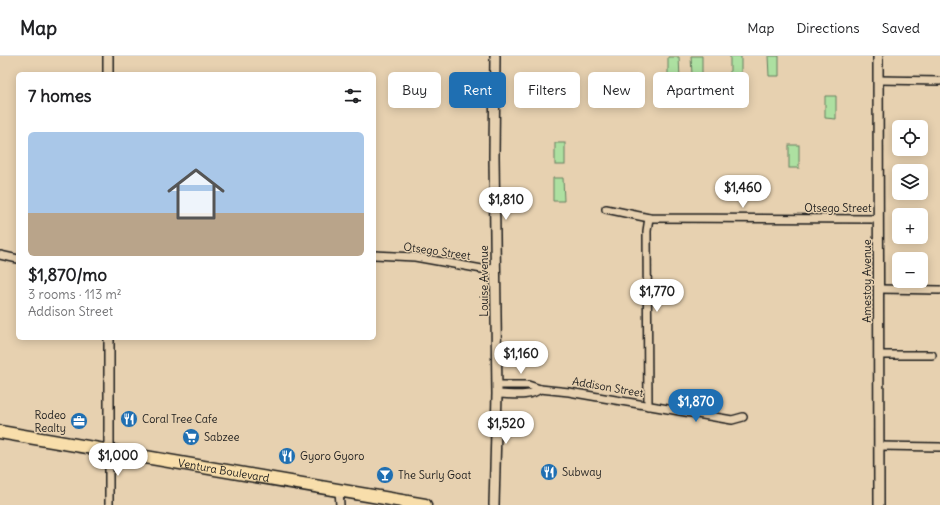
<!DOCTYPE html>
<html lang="en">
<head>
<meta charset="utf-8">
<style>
  :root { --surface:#fff; --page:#f6f6f6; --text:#202124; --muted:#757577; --line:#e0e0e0; --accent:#1f6fb2 }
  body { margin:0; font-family:Delius,sans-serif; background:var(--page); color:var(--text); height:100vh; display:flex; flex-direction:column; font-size:15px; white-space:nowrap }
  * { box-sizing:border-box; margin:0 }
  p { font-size:13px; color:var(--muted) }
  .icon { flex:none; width:22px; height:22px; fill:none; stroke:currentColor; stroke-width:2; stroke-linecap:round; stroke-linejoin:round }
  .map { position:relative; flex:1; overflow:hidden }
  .panel { position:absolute; left:16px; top:16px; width:360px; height:268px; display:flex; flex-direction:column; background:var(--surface); border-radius:6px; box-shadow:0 2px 10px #0003 }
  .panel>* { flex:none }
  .guide { position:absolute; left:388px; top:16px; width:380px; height:36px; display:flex; gap:8px }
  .fabs { position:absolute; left:892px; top:64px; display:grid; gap:8px }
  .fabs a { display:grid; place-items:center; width:36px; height:36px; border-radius:6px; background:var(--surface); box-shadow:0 2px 10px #0003; font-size:20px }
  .price { position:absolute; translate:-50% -34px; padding:0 9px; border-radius:14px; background:#fff; color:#222; font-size:13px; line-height:26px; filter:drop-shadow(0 1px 2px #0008) }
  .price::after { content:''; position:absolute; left:50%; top:24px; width:12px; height:9px; margin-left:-6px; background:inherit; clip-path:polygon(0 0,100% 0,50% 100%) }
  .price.active { background:var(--accent); color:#fff }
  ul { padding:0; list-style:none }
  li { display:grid; align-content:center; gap:8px; height:212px; padding:0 12px }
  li+li { border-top:1px solid var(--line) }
  li span { display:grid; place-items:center; height:124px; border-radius:6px; color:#555 }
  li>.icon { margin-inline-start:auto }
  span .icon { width:72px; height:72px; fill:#fffc; stroke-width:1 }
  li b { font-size:17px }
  h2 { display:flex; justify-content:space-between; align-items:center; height:48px; padding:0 12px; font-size:17px }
  .tag { padding:0 14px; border-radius:6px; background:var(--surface); box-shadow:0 2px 10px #0003; font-size:14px; line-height:36px }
  .tag.active { background:var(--accent); color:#fff }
  header { display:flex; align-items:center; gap:24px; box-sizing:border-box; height:56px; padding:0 20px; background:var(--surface); border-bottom:1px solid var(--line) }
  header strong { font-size:19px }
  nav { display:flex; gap:22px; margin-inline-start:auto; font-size:14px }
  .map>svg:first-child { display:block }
  .green { fill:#ade0a1; stroke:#647e5e }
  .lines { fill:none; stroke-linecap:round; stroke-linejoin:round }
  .minor-casing { stroke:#1c1c1c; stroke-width:10 }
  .tertiary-casing { stroke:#1c1c1c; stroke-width:12 }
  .primary-casing { stroke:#1c1c1c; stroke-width:15 }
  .minor { stroke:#e7d1b0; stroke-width:7 }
  .tertiary { stroke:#e7d1b0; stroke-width:9 }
  .primary { stroke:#f8deab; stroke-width:12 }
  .labels { text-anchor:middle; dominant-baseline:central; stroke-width:3; stroke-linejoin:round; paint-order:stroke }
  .street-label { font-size:11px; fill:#1c1c1c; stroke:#e7d1b0 }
  .poi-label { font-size:11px; fill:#1c1c1c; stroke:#e7d1b0; text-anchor:start }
</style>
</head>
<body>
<header>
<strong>Map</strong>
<nav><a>Map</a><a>Directions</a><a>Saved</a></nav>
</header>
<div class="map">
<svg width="940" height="449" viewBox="0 0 940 449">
  <rect width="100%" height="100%" fill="#e7d1b0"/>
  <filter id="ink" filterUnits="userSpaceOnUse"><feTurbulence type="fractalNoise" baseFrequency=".025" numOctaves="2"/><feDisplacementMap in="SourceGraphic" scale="8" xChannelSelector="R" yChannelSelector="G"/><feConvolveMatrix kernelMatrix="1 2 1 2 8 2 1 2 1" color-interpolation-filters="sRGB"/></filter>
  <g filter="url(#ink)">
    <g class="green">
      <polygon points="691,0 702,0 702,20 692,19"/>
      <rect x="730" y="0" width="11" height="20"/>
      <polygon points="768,0 779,0 779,20 769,20"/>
      <polygon points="668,1 679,1 680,23 668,23"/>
      <polygon points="825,40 836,40 836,63 825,62"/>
      <rect x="555" y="87" width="10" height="22"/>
      <rect x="789" y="89" width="10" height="23"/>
      <polygon points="553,122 563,122 564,145 553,145"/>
    </g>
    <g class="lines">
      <g class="minor-casing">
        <g id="minor">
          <polyline points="878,24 940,25"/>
          <polyline points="606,153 649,162 878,163"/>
          <polyline points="0,199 18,203"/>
          <polyline points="374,199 415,201 482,213 496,213"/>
          <polyline points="879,233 940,234"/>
          <polyline points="879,299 932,299"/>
          <polyline points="497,329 528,329 540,333 569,336 732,364 743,361"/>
          <path d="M497 338C511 338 529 342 540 333"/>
          <polyline points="648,350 647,175 649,162"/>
          <polyline points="879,390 940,391"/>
          <polyline points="109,394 109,449"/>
          <polyline points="339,434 340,449"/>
        </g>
      </g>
      <g class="tertiary-casing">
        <g id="tertiary">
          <polyline points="108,0 108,18"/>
          <polyline points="878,0 879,449"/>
          <polyline points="109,394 109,282"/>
          <polyline points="494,449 497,338 494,100 495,0"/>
        </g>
      </g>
      <g class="primary-casing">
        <g id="primary">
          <path id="s1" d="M0 376 425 449"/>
        </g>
      </g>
      <use href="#minor" class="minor"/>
      <use href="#tertiary" class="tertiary"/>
      <use href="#primary" class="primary"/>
    </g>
  </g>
  <defs>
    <g id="restaurant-disc" transform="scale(0.9)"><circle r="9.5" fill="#1f6fb2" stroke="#e7d1b0"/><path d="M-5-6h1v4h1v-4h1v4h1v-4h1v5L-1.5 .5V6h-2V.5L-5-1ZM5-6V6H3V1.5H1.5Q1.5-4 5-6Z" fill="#fff"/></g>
    <g id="office-disc" transform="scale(0.9)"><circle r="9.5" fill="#1f6fb2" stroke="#e7d1b0"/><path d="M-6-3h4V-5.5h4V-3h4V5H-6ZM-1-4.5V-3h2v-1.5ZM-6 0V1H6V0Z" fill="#fff"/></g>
    <g id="supermarket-disc" transform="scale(0.9)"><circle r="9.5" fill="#1f6fb2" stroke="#e7d1b0"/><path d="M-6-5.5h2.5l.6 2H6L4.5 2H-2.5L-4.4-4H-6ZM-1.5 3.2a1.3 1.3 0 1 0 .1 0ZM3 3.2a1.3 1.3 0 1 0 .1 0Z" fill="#fff"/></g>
    <g id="bar-disc" transform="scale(0.9)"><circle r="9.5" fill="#1f6fb2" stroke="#e7d1b0"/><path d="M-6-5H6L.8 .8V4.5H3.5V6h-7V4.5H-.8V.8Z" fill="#fff"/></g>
  </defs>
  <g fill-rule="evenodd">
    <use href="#restaurant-disc" x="129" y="363"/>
    <use href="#office-disc" x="79" y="365"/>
    <use href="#supermarket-disc" x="191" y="381"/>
    <use href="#restaurant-disc" x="287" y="400"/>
    <use href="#restaurant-disc" x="549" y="416"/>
    <use href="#bar-disc" x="385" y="419"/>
  </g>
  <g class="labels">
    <g class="street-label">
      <text x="838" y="152">Otsego Street</text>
      <text transform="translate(437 195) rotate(8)">Otsego Street</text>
      <text transform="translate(484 225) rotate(-90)">Louise Avenue</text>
      <text transform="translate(867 225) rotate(-90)">Amestoy Avenue</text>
      <text transform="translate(608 331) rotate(10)">Addison Street</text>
      <text stroke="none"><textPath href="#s1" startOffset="227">Ventura Boulevard</textPath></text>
    </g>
    <g class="poi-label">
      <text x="66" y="359" text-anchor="end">Rodeo<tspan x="66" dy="13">Realty</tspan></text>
      <text x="142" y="363">Coral Tree Cafe</text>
      <text x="204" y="381">Sabzee</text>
      <text x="300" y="400">Gyoro Gyoro</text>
      <text x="562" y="416">Subway</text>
      <text x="398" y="419">The Surly Goat</text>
    </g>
  </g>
</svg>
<div class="fabs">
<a><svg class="icon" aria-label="locate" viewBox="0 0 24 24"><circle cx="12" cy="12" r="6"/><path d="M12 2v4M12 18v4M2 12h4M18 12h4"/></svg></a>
<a><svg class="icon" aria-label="layers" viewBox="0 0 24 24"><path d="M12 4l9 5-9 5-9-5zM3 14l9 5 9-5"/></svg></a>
<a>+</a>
<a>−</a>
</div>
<b class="price" style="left:743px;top:153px">$1,460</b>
<b class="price" style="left:506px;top:165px">$1,810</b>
<b class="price" style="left:657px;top:257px">$1,770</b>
<b class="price" style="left:521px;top:319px">$1,160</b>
<b class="price active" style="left:696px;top:367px">$1,870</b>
<b class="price" style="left:506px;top:389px">$1,520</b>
<b class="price" style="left:118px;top:421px">$1,000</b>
<div class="guide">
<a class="tag">Buy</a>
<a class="tag active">Rent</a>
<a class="tag">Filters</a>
<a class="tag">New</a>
<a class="tag">Apartment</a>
</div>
<section class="panel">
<h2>7 homes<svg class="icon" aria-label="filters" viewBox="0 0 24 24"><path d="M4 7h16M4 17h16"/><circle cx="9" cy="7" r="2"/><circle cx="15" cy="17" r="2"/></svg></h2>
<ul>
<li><span style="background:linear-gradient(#a9c7e8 65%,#b9a48a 0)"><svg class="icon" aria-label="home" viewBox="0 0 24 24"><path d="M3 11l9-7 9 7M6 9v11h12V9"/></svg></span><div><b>$1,870/mo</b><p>3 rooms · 113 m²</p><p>Addison Street</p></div></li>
</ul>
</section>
</div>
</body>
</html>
